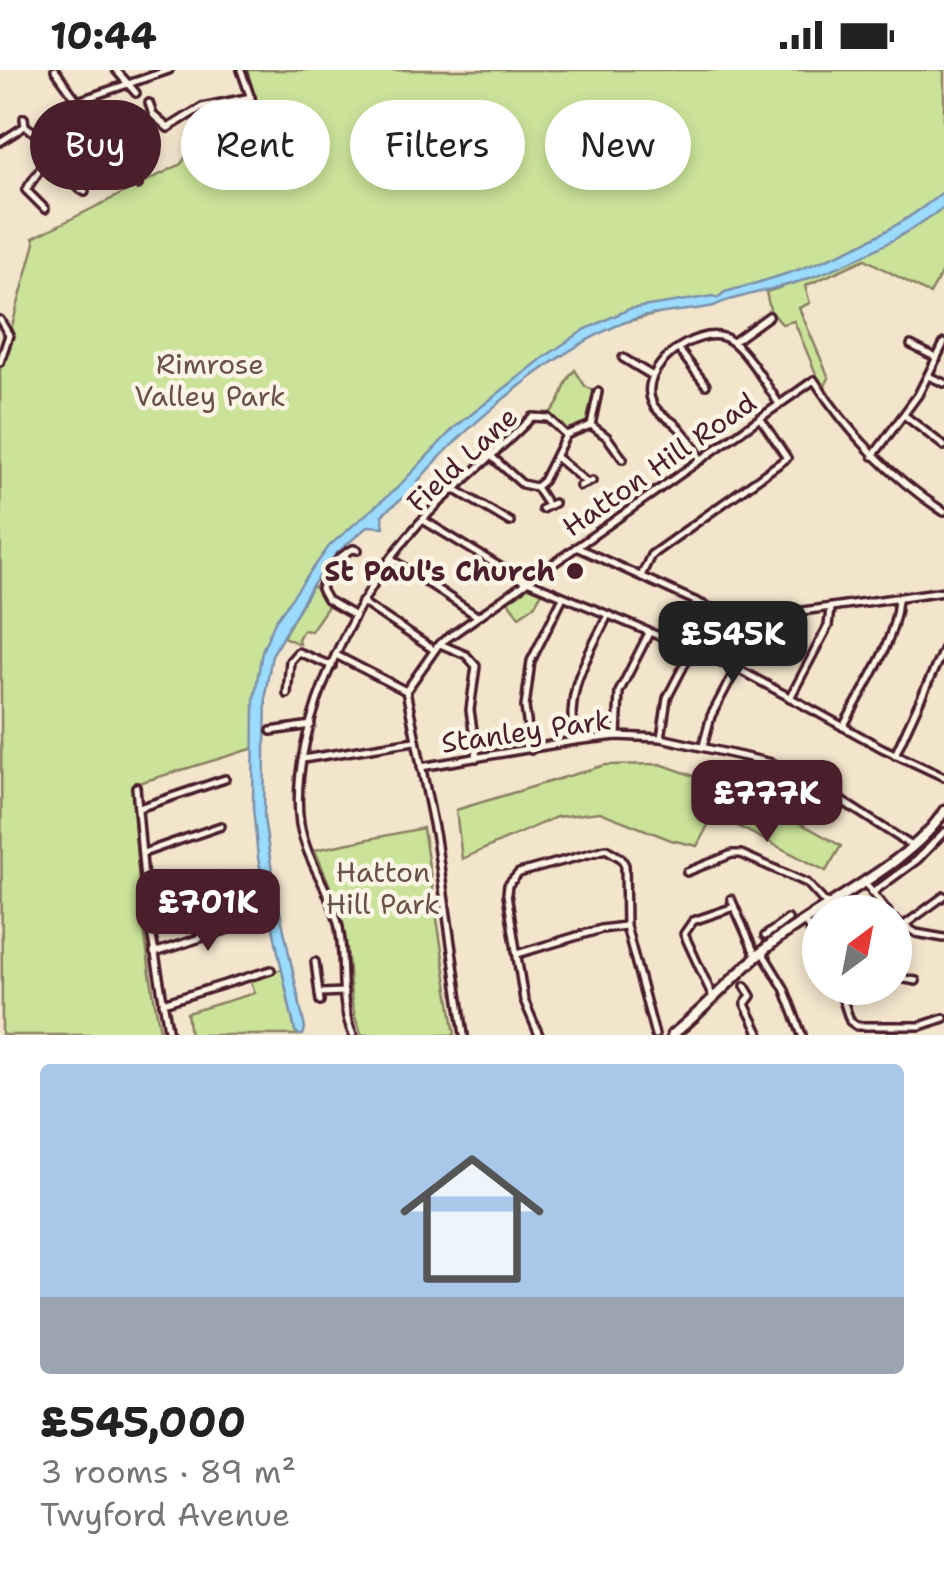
<!DOCTYPE html>
<html lang="en">
<head>
<meta charset="utf-8">
<style>
  :root { --surface:#fff; --page:#f6f6f6; --text:#222; --muted:#767676; --accent:#4a1f2b }
  body { margin:0; font-family:"Shantell Sans",sans-serif; background:var(--page); color:var(--text); height:100vh; display:flex; flex-direction:column; font-size:38px; white-space:nowrap }
  * { box-sizing:border-box; margin:0 }
  p { font-size:32px; color:var(--muted) }
  .icon { flex:none; width:55px; height:55px; fill:none; stroke:currentColor; stroke-width:2; stroke-linecap:round; stroke-linejoin:round }
  .map { position:relative; height:965px; overflow:hidden }
  .drawer { display:flex; flex-direction:column; background:var(--surface); flex:1 }
  .drawer>* { flex:none }
  .hud { position:absolute; left:30px; top:30px; width:885px; height:90px; display:flex; gap:20px }
  .needle { width:65px; rotate:32deg }
  .tools { position:absolute; left:802px; top:825px; display:grid; gap:20px }
  .tools a { display:grid; place-items:center; width:110px; height:110px; border-radius:50%; background:var(--surface); box-shadow:0 5px 15px #0003; font-size:50px }
  .price { position:absolute; translate:-50% -85px; padding:0 22px; border-radius:20px; background:var(--accent); color:#fff; font-size:32px; line-height:65px; filter:drop-shadow(0 2px 5px #0008) }
  .price::after { content:''; position:absolute; left:50%; top:60px; width:30px; height:22px; margin-left:-15px; background:inherit; clip-path:polygon(0 0,100% 0,50% 100%) }
  .price.active { background:#222; color:#fff }
  ul { padding:0; list-style:none }
  li { display:grid; align-content:center; gap:20px; height:530px; padding:0 40px }
  li span { display:grid; place-items:center; height:310px; border-radius:10px; color:#555 }
  li>.icon { margin-inline-start:auto }
  span .icon { width:180px; height:180px; fill:#fffc; stroke-width:1 }
  li b { font-size:42px }
  .chip { padding:0 35px; border-radius:45px; background:var(--surface); box-shadow:0 5px 15px #0003; font-size:35px; line-height:90px }
  .chip.active { background:var(--accent); color:#fff }
  .status { display:flex; justify-content:space-between; align-items:center; height:70px; padding:0 50px; background:var(--surface); direction:ltr }
  .status svg { height:28px; fill:currentColor }
  .map>svg:first-child { display:block }
  .green { fill:#cae399; stroke:#8a8162; stroke-width:2.5 }
  .water { fill:#9bdbfd; stroke:#7b90a9; stroke-width:2.5 }
  .lines { fill:none; stroke-linecap:round; stroke-linejoin:round }
  .minor-casing { stroke:#4a1f2b; stroke-width:12 }
  .secondary-casing { stroke:#4a1f2b; stroke-width:15 }
  .minor { stroke:#fcf5e5; stroke-width:5 }
  .secondary { stroke:#fcf5e5; stroke-width:8 }
  .poi-dot { fill:#4a1f2b; stroke:#fcf5e5; stroke-width:4 }
  .labels { text-anchor:middle; dominant-baseline:central; stroke-width:9; stroke-linejoin:round; paint-order:stroke }
  .park-label { font-size:28px; fill:#6a5046; stroke:#fcf5e5 }
  .street-label { font-size:28px; fill:#4a1f2b; stroke:#fcf5e5 }
  .poi-label { font-size:28px; font-weight:bold; fill:#4a1f2b; stroke:#fcf5e5; text-anchor:end }
</style>
</head>
<body>
<div class="status"><b>10:44</b><svg viewBox="0 0 49 12"><path d="M0 12V9h3v3zM5 12V6h3v6zM10 12V3h3v9zM15 12V0h3v12zM26 1h20v11H26zM47 4h2v5h-2z"/></svg></div>
<div class="map">
<svg width="944" height="965" viewBox="0 0 944 965">
  <rect width="100%" height="100%" fill="#f3e5cc"/>
  <filter id="ink" filterUnits="userSpaceOnUse"><feTurbulence type="fractalNoise" baseFrequency=".01" numOctaves="2"/><feDisplacementMap in="SourceGraphic" scale="20" xChannelSelector="R" yChannelSelector="G"/><feConvolveMatrix kernelMatrix="1 2 1 2 8 2 1 2 1" color-interpolation-filters="sRGB"/></filter>
  <g filter="url(#ink)">
    <g class="green">
      <path d="M247 0H944V129L926 143 810 203 716 230 600 258 473 348 331 481 270 576 258 677 132 715C137 800 144 882 161 965H2L0 299 35 173 33 168 181 94 202 63 212 58 259 59 253 42 259 40Z"/>
      <path d="M944 137V198L930 224 865 189 805 216 810 233 799 238 829 308 825 316 819 311 794 251 782 254 770 240 766 222C830 203 890 176 944 137Z"/>
      <path d="M575 300 585 316 596 322 590 353 568 362 546 345C566 333 560 314 575 300Z"/>
      <polygon points="528,515 543,521 534,536 519,546 507,530"/>
      <polygon points="312,516 333,529 311,561 303,560 298,569 299,574 283,567"/>
      <path d="M660 694C723 715 784 742 841 776L826 801 714 744 697 776 671 770 600 742 556 747 462 789 456 740 605 695Z"/>
      <path d="M423 758 455 965H362C347 935 351 903 346 871 341 839 327 810 315 780Z"/>
      <polygon points="282,899 295,961 299,965 190,965 187,943 255,923 250,909"/>
    </g>
    <path class="water" d="M944 121V137C902 168 853 193 804 210 786 217 722 229 714 236 687 242 657 241 631 250 560 275 468 354 418 411L419 414 382 445 384 457 368 456 338 482 312 516 272 585 266 619 264 748 273 809 305 958 303 965H299L295 961 258 788 253 737 254 630 262 581 275 551 330 475 397 418 454 358 543 288 584 260 629 239 713 226 717 228 725 222C803 201 881 174 944 121Z"/>
    <g class="lines">
      <g class="minor-casing">
        <g id="minor">
          <polyline points="55,0 138,115"/>
          <polyline points="116,0 136,23"/>
          <polyline points="241,0 254,37"/>
          <polyline points="78,31 169,0"/>
          <polyline points="149,33 153,45 168,58 202,37 251,27"/>
          <path d="M25 56C53 72 60 110 85 122"/>
          <polyline points="0,72 25,56 24,48"/>
          <polyline points="45,139 26,120 43,95 52,89"/>
          <polyline points="0,250 9,265 0,292"/>
          <polyline points="733,272 769,246"/>
          <polyline points="911,275 937,288"/>
          <polyline points="679,280 706,315"/>
          <polyline points="623,288 651,305"/>
          <polyline points="928,306 944,313"/>
          <polyline points="904,345 944,376"/>
          <polyline points="591,355 598,322"/>
          <polyline points="566,365 591,355 607,367 623,389"/>
          <polyline points="873,386 918,325 944,273"/>
          <polyline points="556,387 586,412"/>
          <path d="M701 390C694 376 686 363 674 353 665 346 656 342 652 332 637 298 697 255 726 268 744 276 767 316 779 334"/>
          <polyline points="580,416 592,411"/>
          <polyline points="536,417 547,434"/>
          <polyline points="456,420 510,452"/>
          <polyline points="542,439 554,433"/>
          <polyline points="423,450 525,512"/>
          <polyline points="576,477 717,541 746,549 944,521"/>
          <polyline points="392,489 477,546"/>
          <polyline points="641,506 651,485 787,388 760,348"/>
          <polyline points="527,511 738,599 882,678 944,707"/>
          <polyline points="362,532 434,580"/>
          <path d="M355 546 327 530 321 519C326 502 337 487 353 479L358 480"/>
          <polyline points="440,574 466,585 476,596 470,640 477,688"/>
          <polyline points="336,585 406,621"/>
          <polyline points="287,624 290,591 298,582 332,596"/>
          <polyline points="790,628 828,556 830,539"/>
          <path d="M843 657C864 617 894 576 898 530"/>
          <polyline points="271,661 311,655"/>
          <polyline points="617,666 619,622 649,563"/>
          <polyline points="661,668 667,628 692,580"/>
          <path d="M574 671C565 618 586 591 608 545"/>
          <polyline points="703,676 711,646 763,548"/>
          <polyline points="531,680 525,637 531,591 563,527"/>
          <polyline points="895,685 944,578"/>
          <polyline points="303,689 414,671"/>
          <polyline points="421,697 574,671 617,666 661,668 772,693 817,715 912,776"/>
          <polyline points="136,717 146,832 169,965"/>
          <polyline points="139,738 225,709"/>
          <polyline points="143,783 221,756"/>
          <polyline points="687,802 732,784 741,784 807,813 827,835"/>
          <polyline points="865,813 888,842"/>
          <polyline points="872,823 917,790 944,762"/>
          <polyline points="731,829 756,886"/>
          <polyline points="146,832 218,807"/>
          <polyline points="895,850 916,863 944,868"/>
          <polyline points="804,851 820,875"/>
          <polyline points="903,856 944,826"/>
          <polyline points="765,866 788,849"/>
          <polyline points="762,882 784,918 802,965"/>
          <polyline points="154,883 250,852"/>
          <polyline points="517,884 601,859 625,856"/>
          <polyline points="315,892 320,931"/>
          <polyline points="895,907 916,911"/>
          <polyline points="745,916 751,926 745,934 760,965"/>
          <polyline points="839,918 850,951 857,956 920,956 944,948"/>
          <polyline points="320,923 344,922"/>
          <polyline points="713,927 684,864 693,851 734,837"/>
          <polyline points="163,933 271,900"/>
          <path d="M353 965C337 930 347 890 338 853 329 818 306 790 300 754 286 658 364 505 432 440 465 408 500 380 532 347L548 348 566 365 543 411 536 417 522 414 491 386"/>
          <path d="M464 965 436 768 406 621 439 574 814 310C850 365 890 406 944 442"/>
          <polyline points="539,965 524,930 507,824 508,815 519,803 606,779 621,788 625,795 626,856 655,965"/>
        </g>
      </g>
      <g class="secondary-casing">
        <path id="secondary" d="M672 965C711 935 741 896 780 867 827 832 915 790 944 741"/>
      </g>
      <use href="#minor" class="minor"/>
      <use href="#secondary" class="secondary"/>
    </g>
  </g>
  <circle class="poi-dot" cx="575" cy="501" r="10"/>
  <g class="labels">
    <g class="park-label">
      <text x="210" y="294">Rimrose<tspan x="210" dy="32">Valley Park</tspan></text>
      <text x="383" y="802">Hatton<tspan x="383" dy="32">Hill Park</tspan></text>
    </g>
    <g class="street-label">
      <text transform="translate(462 389) rotate(-43)">Field Lane</text>
      <text transform="translate(659 394) rotate(-35)">Hatton Hill Road</text>
      <text transform="translate(526 661) rotate(-8)">Stanley Park</text>
    </g>
    <g class="poi-label">
      <text x="555" y="501">St Paul's Church</text>
    </g>
  </g>
</svg>
<div class="tools">
<a><svg class="needle" viewBox="-14 -14 28 28"><path d="M0-13l5 13h-10z" fill="#e53935"/><path d="M0 13l5-13h-10z" fill="#767676"/></svg></a>
</div>
<b class="price active" style="left:733px;top:616px">£545K</b>
<b class="price" style="left:767px;top:775px">£777K</b>
<b class="price" style="left:208px;top:884px">£701K</b>
<div class="hud">
<a class="chip active">Buy</a>
<a class="chip">Rent</a>
<a class="chip">Filters</a>
<a class="chip">New</a>
</div>
</div>
<section class="drawer">
<ul>
<li><span style="background:linear-gradient(#a9c7e8 75%,#9aa5b1 0)"><svg class="icon" aria-label="home" viewBox="0 0 24 24"><path d="M3 11l9-7 9 7M6 9v11h12V9"/></svg></span><div><b>£545,000</b><p>3 rooms · 89 m²</p><p>Twyford Avenue</p></div></li>
</ul>
</section>
</body>
</html>
